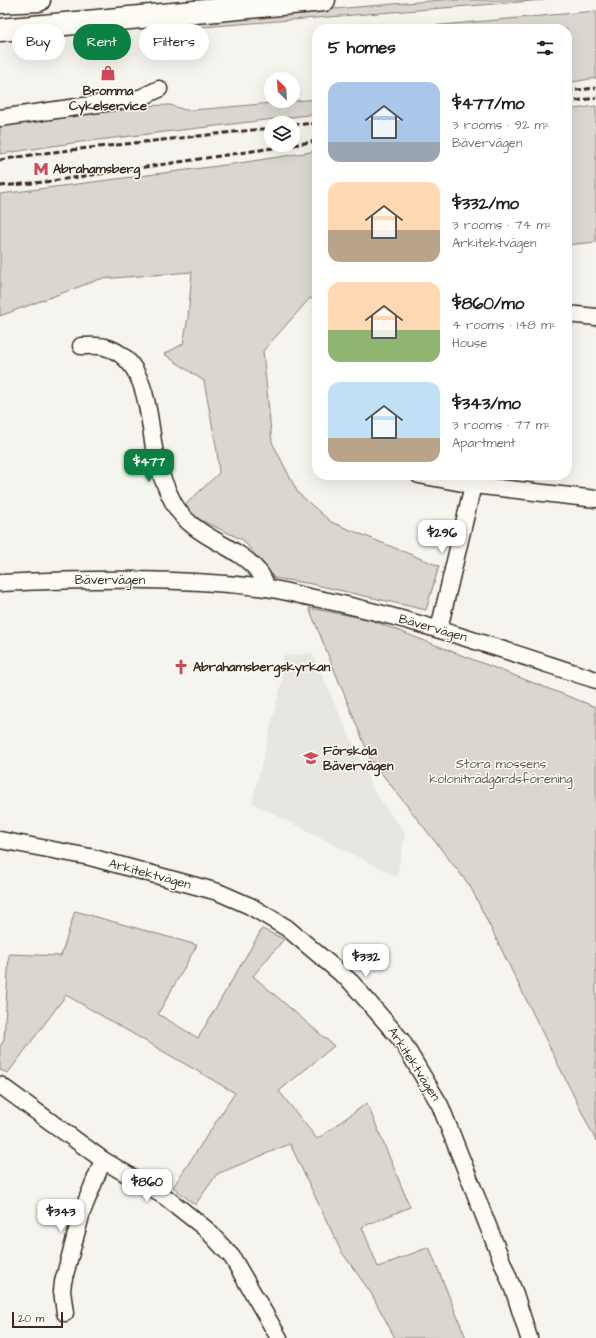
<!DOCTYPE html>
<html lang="en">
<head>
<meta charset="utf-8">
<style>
  :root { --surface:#fff; --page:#f2f2f2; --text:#202124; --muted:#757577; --accent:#0b8043 }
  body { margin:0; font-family:"Architects Daughter",sans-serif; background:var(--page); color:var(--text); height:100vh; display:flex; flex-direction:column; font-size:15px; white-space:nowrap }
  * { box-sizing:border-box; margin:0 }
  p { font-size:13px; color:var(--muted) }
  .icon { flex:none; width:22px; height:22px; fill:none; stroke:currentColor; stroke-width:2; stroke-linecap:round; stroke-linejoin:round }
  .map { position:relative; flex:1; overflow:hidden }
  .side { position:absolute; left:312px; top:24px; width:260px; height:456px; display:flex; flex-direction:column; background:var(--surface); border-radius:16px; box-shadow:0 4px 16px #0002 }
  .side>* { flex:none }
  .guide { position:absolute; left:12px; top:24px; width:240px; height:36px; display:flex; gap:8px }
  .needle { width:26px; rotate:335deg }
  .controls { position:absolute; left:264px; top:72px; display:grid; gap:8px }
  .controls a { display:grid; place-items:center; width:36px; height:36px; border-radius:50%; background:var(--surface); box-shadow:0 4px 16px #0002; font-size:20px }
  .scale { position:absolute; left:12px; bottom:10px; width:51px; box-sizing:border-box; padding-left:4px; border:2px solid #3b2a1e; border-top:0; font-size:11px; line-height:14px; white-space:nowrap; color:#3b2a1e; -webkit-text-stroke:3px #fdfcf7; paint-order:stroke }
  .price { position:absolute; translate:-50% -34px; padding:0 9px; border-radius:8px; background:#fff; color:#222; font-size:13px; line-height:26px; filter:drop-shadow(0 1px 2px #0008) }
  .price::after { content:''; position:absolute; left:50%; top:24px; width:12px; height:9px; margin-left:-6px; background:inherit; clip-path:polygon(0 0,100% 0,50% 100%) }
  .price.active { background:var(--accent); color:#fff }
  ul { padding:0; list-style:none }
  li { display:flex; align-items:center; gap:12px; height:100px; padding:0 16px }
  li span { display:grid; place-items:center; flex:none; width:112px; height:80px; border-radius:12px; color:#555 }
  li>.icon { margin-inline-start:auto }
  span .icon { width:48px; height:48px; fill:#fffc; stroke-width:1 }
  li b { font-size:17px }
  h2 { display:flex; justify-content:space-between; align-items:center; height:48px; padding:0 16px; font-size:17px }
  .chip { padding:0 14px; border-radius:18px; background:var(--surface); box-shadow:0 4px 16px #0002; font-size:14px; line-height:36px }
  .chip.active { background:var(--accent); color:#fff }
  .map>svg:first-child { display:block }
  .built { fill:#e7e5df }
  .green { fill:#dad6d0; stroke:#8a8077 }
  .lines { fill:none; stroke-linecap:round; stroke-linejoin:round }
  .street-casing { stroke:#3b2a1e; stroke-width:19 }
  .secondary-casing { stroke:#3b2a1e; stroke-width:25 }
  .street { stroke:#fdfcf7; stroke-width:16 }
  .secondary { stroke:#fdfcf7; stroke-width:22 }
  .rail { stroke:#3b2a1e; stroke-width:3; stroke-dasharray:6 3; stroke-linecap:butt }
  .labels { text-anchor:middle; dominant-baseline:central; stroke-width:3; stroke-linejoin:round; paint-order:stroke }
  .poi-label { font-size:13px; font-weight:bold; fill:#3b2a1e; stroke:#fdfcf7; text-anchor:start }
  .street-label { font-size:13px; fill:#3b2a1e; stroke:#fdfcf7 }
  .park-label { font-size:13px; fill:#63554a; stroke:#fdfcf7 }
</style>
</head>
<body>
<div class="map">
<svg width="596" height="1338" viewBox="0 0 596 1338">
  <rect width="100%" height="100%" fill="#f5f4ee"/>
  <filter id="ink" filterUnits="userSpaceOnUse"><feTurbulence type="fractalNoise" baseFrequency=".025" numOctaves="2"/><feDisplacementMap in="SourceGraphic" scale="8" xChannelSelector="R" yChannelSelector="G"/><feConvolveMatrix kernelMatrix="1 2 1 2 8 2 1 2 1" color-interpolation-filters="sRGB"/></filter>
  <g filter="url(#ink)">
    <polygon class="built" points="312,653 375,793 405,833 397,877 252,803 282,681 283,656"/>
    <g class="green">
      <polygon points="441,0 545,0 163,30 203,20"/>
      <polygon points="596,11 596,78 567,83 567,29 397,29"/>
      <polygon points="317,99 317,114 72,143 0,154 0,125 138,106 170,105 185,110 206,109"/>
      <polygon points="596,106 596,242 567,245 567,110"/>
      <polygon points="317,151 317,302 310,298 263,351 272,442 298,493 331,522 439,566 426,610 312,584 274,578 243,540 190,515 184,506 219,473 217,451 204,381 164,354 183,344 188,318 192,272 100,279 0,316 0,194 233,164"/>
      <polygon points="309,608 368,619 596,707 596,1141 470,886 371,760"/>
      <polygon points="75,911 197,945 158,1014 198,1038 262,929 284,939 253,976 334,1046 279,1091 317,1139 367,1103 410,1207 362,1227 378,1267 429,1247 466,1338 395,1338 371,1293 341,1251 290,1144 217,1174 195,1205 173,1187 235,1093 66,995 8,1073 0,1070 0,1046 4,1040 9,954 61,956"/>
    </g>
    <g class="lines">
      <g class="street-casing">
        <g id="street">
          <polyline points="0,118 140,98 159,89"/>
          <polyline points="567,314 596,317"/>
          <path d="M81 346C88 346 98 345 105 347 150 359 148 422 156 459 160 475 167 490 174 504 194 539 235 543 259 572 263 576 265 583 267 588"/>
          <polyline points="419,475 473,485 596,499"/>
          <path d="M0 583C88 579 178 577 266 588 282 590 298 595 314 598 410 617 503 650 596 680"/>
          <polyline points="439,629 473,485"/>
          <polyline points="0,840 90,857 218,892 250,906 287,928 351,982 402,1041 440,1105 515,1294 529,1338"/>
          <polyline points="0,1085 103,1160 164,1196 206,1229 232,1257 279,1338"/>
          <polyline points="65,1313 62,1291 63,1282 82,1212 103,1160"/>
        </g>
      </g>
      <g class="secondary-casing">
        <g id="secondary">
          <polyline points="0,2 39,0"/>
          <polyline points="0,30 324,0"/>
        </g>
      </g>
      <use href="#street" class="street"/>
      <use href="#secondary" class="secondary"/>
      <g class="rail">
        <polyline points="567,91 596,88"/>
        <polyline points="567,102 596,98"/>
        <polyline points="293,125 317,123"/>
        <polyline points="293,145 317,141"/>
        <polyline points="0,160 44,153 271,128"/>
        <polyline points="0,186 45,182 293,145"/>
      </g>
    </g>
  </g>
  <defs>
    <g id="shop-bare" transform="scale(1.2)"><path d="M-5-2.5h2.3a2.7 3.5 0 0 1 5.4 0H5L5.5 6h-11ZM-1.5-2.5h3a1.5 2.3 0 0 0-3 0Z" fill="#d1495b" stroke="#fdfcf7" stroke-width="2.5" paint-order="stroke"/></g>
    <g id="metro-bare" transform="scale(1.2)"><path d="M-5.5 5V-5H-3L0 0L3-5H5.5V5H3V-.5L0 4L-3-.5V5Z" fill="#d1495b" stroke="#fdfcf7" stroke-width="2.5" paint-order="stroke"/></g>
    <g id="church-bare" transform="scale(1.2)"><path d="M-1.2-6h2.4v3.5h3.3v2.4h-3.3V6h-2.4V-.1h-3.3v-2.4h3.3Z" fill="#d1495b" stroke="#fdfcf7" stroke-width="2.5" paint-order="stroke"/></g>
    <g id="school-bare" transform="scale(1.2)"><path d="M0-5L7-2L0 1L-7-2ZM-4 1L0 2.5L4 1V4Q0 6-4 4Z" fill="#d1495b" stroke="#fdfcf7" stroke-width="2.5" paint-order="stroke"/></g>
  </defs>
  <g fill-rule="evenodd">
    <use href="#shop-bare" x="108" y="73"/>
    <use href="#metro-bare" x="41" y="169"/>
    <use href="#church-bare" x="181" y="667"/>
    <use href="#school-bare" x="311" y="758"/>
  </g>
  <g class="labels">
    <g class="poi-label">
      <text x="108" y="91" text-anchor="middle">Bromma<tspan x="108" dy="15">Cykelservice</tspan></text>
      <text x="53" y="169">Abrahamsberg</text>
      <text x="193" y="667">Abrahamsbergskyrkan</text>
      <text x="323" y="751">Förskola<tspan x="323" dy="15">Bävervägen</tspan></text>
    </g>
    <g class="street-label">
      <text x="110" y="580">Bävervägen</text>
      <text transform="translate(433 628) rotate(16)">Bävervägen</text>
      <text transform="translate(150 874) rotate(15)">Arkitektvägen</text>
      <text transform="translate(414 1064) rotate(57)">Arkitektvägen</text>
    </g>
    <g class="park-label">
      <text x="501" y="764">Stora mossens<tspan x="501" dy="15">koloniträdgårdsförening</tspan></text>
    </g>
  </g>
</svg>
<div class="controls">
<a><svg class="needle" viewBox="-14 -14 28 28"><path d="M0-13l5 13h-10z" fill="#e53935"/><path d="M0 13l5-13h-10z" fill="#757577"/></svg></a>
<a><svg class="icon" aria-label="layers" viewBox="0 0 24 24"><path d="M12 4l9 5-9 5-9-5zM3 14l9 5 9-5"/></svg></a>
</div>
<div class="scale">20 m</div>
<b class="price active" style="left:149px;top:483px">$477</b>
<b class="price" style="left:442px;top:554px">$296</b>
<b class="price" style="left:366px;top:978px">$332</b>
<b class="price" style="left:147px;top:1203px">$860</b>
<b class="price" style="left:61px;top:1233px">$343</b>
<div class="guide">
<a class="chip">Buy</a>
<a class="chip active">Rent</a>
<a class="chip">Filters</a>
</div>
<section class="side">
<h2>5 homes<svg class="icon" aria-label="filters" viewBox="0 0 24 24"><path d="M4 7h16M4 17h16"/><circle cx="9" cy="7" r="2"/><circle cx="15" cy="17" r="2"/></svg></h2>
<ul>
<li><span style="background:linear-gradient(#a9c7e8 75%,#9aa5b1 0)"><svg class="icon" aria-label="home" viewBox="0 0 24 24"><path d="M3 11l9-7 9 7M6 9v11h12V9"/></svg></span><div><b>$477/mo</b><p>3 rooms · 92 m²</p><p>Bävervägen</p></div></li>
<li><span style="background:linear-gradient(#ffd9b3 60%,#b9a48a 0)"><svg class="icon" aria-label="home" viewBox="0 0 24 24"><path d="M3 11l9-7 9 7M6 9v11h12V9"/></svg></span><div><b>$332/mo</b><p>3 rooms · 74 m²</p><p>Arkitektvägen</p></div></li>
<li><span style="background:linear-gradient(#ffd9b3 60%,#8fb573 0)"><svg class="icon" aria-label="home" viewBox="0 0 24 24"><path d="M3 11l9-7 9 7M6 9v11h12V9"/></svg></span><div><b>$860/mo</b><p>4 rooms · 148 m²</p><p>House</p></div></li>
<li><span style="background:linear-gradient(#bfe0f5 70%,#b9a48a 0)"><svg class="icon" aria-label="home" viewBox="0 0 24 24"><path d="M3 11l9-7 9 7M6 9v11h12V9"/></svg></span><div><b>$343/mo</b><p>3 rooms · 77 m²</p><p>Apartment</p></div></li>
</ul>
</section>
</div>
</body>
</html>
